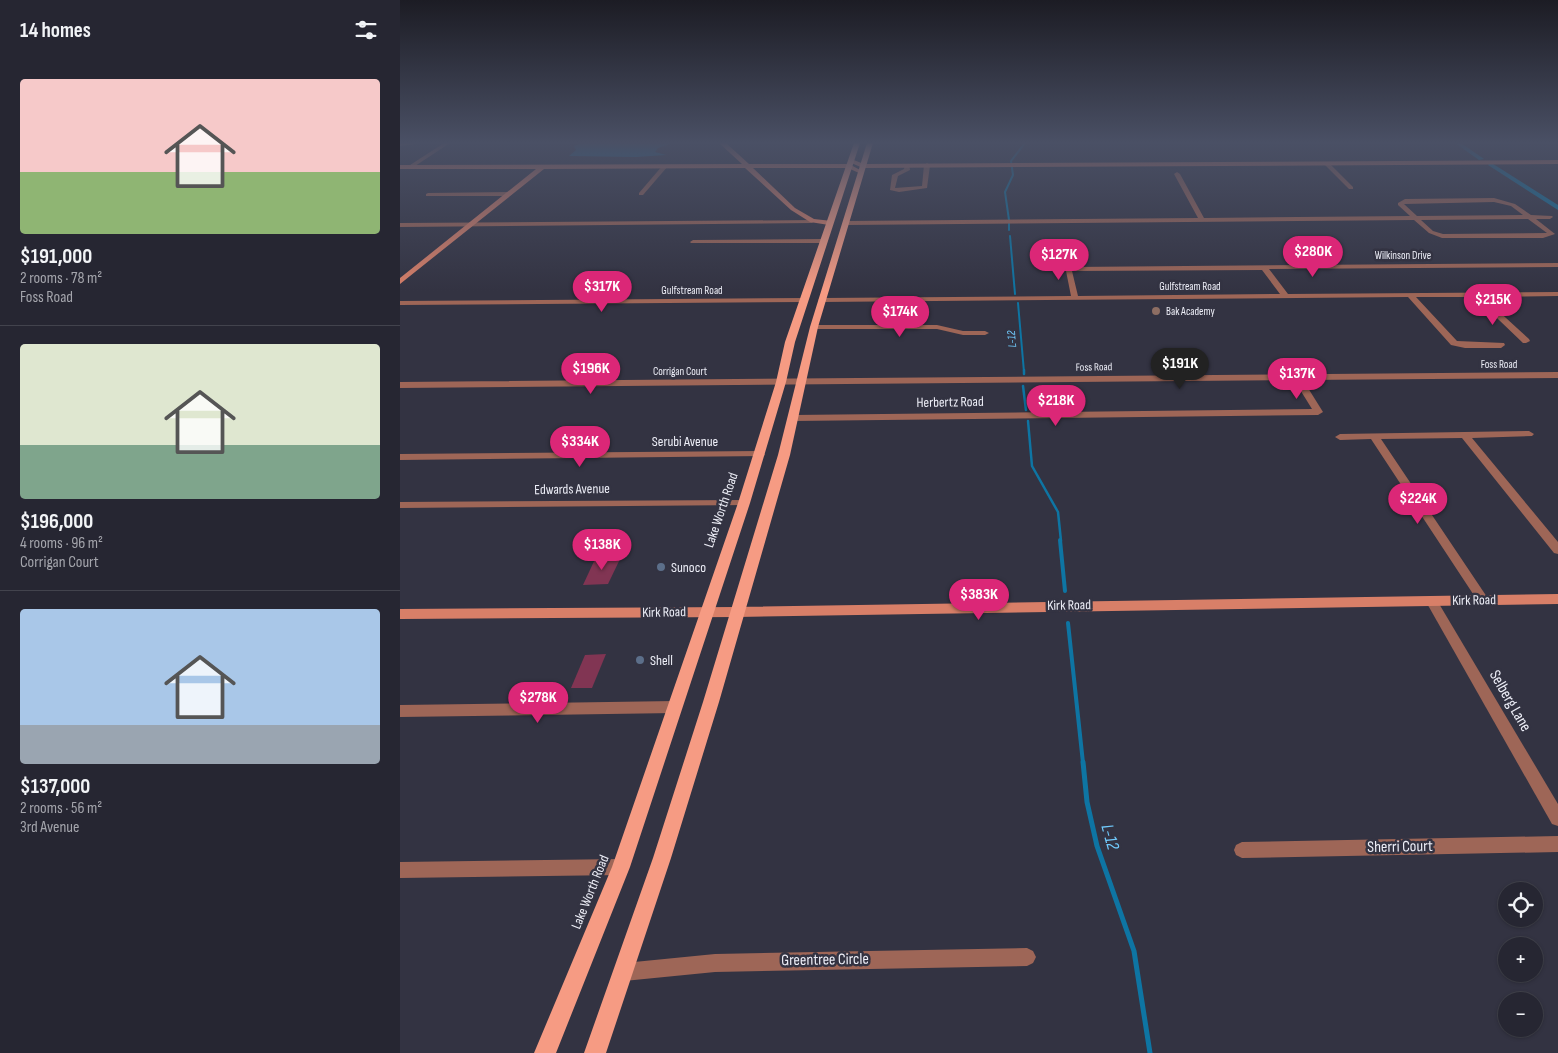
<!DOCTYPE html>
<html lang="en">
<head>
<meta charset="utf-8">
<style>
  :root { --surface:#262632; --page:#2e2e3a; --text:#f1f3f6; --muted:#a4a5ac; --line:#42434d; --accent:#db2777 }
  body { margin:0; font-family:"Sofia Sans Condensed",sans-serif; background:var(--page); color:var(--text); height:100vh; display:flex; flex-direction:column; font-size:19px; white-space:nowrap }
  * { box-sizing:border-box; margin:0 }
  p { font-size:16px; color:var(--muted) }
  .icon { flex:none; width:28px; height:28px; fill:none; stroke:currentColor; stroke-width:2; stroke-linecap:round; stroke-linejoin:round }
  .map { position:relative; flex:1; overflow:hidden }
  .panel { display:flex; flex-direction:column; background:var(--surface); width:400px }
  .panel>* { flex:none }
  .fabs { position:absolute; left:1098px; top:882px; display:grid; gap:10px }
  .fabs a { display:grid; place-items:center; width:45px; height:45px; border-radius:50%; background:var(--surface); box-shadow:0 1px 4px #0004,0 0 0 1px var(--line); font-size:25px }
  .price { position:absolute; translate:-50% -42px; padding:0 11px; border-radius:18px; background:var(--accent); color:#fff; font-size:16px; line-height:32px; filter:drop-shadow(0 1px 2px #0008) }
  .price::after { content:''; position:absolute; left:50%; top:30px; width:15px; height:11px; margin-left:-8px; background:inherit; clip-path:polygon(0 0,100% 0,50% 100%) }
  .price.active { background:#222; color:#fff }
  ul { padding:0; list-style:none }
  li { display:grid; align-content:center; gap:10px; height:265px; padding:0 20px }
  li+li { border-top:1px solid var(--line) }
  li span { display:grid; place-items:center; height:155px; border-radius:5px; color:#555 }
  li>.icon { margin-inline-start:auto }
  span .icon { width:90px; height:90px; fill:#fffc; stroke-width:1 }
  li b { font-size:21px }
  h2 { display:flex; justify-content:space-between; align-items:center; height:60px; padding:0 20px; font-size:21px }
  main { display:flex; flex:1; min-height:0 }
  .map>svg:first-child { display:block }
  .water { fill:#0e75a3 }
  .lines { fill:none; stroke-linecap:round; stroke-linejoin:round }
  .stream-far3 { stroke:#0e75a3; stroke-width:2 }
  .stream-far2 { stroke:#0e75a3; stroke-width:2.5 }
  .stream-far1 { stroke:#0e75a3; stroke-width:4 }
  .stream { stroke:#0e75a3; stroke-width:5 }
  .canal { fill:#0e75a3; fill-rule:evenodd }
  .building { fill:#813553 }
  .street { fill:#9e6657; fill-rule:evenodd }
  .secondary { fill:#d87f68; fill-rule:evenodd }
  .primary { fill:#f69b83; fill-rule:evenodd }
  .education-dot { fill:#8d6e63; stroke:#333342; stroke-width:2 }
  .service-dot { fill:#5c6f8a; stroke:#333342; stroke-width:2 }
  .labels { text-anchor:middle; dominant-baseline:central; stroke-width:5; stroke-linejoin:round; paint-order:stroke }
  .far-street-label { font-size:11px; fill:#edeef7; stroke:#333342 }
  .far-poi-label { font-size:11px; fill:#edeef7; stroke:#333342; text-anchor:start }
  .far-water-label { font-size:12px; font-style:italic; fill:#71cbfd; stroke:#333342 }
  .street-label { font-size:14px; fill:#edeef7; stroke:#333342 }
  .poi-label { font-size:14px; fill:#edeef7; stroke:#333342; text-anchor:start }
  .near-street-label { font-size:16px; fill:#edeef7; stroke:#333342 }
  .near-water-label { font-size:18px; font-style:italic; fill:#71cbfd; stroke:#333342 }
</style>
</head>
<body>
<main>
<section class="panel">
<h2>14 homes<svg class="icon" aria-label="filters" viewBox="0 0 24 24"><path d="M4 7h16M4 17h16"/><circle cx="9" cy="7" r="2"/><circle cx="15" cy="17" r="2"/></svg></h2>
<ul>
<li><span style="background:linear-gradient(#f6c9c9 60%,#8fb573 0)"><svg class="icon" aria-label="home" viewBox="0 0 24 24"><path d="M3 11l9-7 9 7M6 9v11h12V9"/></svg></span><div><b>$191,000</b><p>2 rooms · 78 m²</p><p>Foss Road</p></div></li>
<li><span style="background:linear-gradient(#dfe7d0 65%,#7fa58c 0)"><svg class="icon" aria-label="home" viewBox="0 0 24 24"><path d="M3 11l9-7 9 7M6 9v11h12V9"/></svg></span><div><b>$196,000</b><p>4 rooms · 96 m²</p><p>Corrigan Court</p></div></li>
<li><span style="background:linear-gradient(#a9c7e8 75%,#9aa5b1 0)"><svg class="icon" aria-label="home" viewBox="0 0 24 24"><path d="M3 11l9-7 9 7M6 9v11h12V9"/></svg></span><div><b>$137,000</b><p>2 rooms · 56 m²</p><p>3rd Avenue</p></div></li>
</ul>
</section>
<div class="map">
<svg width="1158" height="1053" viewBox="0 0 1158 1053">
  <rect width="100%" height="100%" fill="#333342"/>
  <polygon class="water" points="183,143 272,143 258,148 255,152 266,155 236,157 169,156 176,150 174,146"/>
  <g class="lines">
    <g class="stream-far3">
      <polyline points="609,220 605,192 613,175 611,161 625,143"/>
      <polyline points="609,223 609,230"/>
      <polyline points="610,236 615,294"/>
      <polyline points="618,303 624,372"/>
    </g>
    <g class="stream-far2">
      <polyline points="624,370 624,374"/>
      <polyline points="623,386 626,410"/>
      <polyline points="628,421 632,466 658,512 661,541"/>
    </g>
    <g class="stream-far1">
      <polyline points="660,540 665,591"/>
      <polyline points="668,623 683,763"/>
    </g>
    <polyline class="stream" points="683,762 687,802 697,846 734,951 750,1053"/>
    <g class="canal">
      <polygon points="1055,143 1061,143 1084,159 1079,160"/>
      <polygon points="1090,162 1158,205 1158,210 1088,165"/>
    </g>
  </g>
  <g class="building">
    <polygon points="196,557 221,557 208,584 183,585"/>
    <polygon points="206,654 192,688 171,688 185,655"/>
  </g>
  <g class="lines">
    <g class="street">
      <polygon points="0,143 22,143 0,146"/>
      <polygon points="44,143 50,143 12,168 7,167"/>
      <polygon points="924,162 928,162 953,187 953,189 949,189 924,164"/>
      <polygon points="505,164 509,164 510,170 498,176 495,188 522,186 524,165 527,163 530,165 527,188 499,192 490,190 492,175 504,169"/>
      <polygon points="263,165 268,166 243,195 239,195 239,193"/>
      <path d="M777 172 780 174 804 218 1010 216 998 205V203L1005 199 1094 198 1115 204 1131 215 1152 216 1153 217 1150 219H1136L1155 234 1143 238H1042L1029 233 1014 220 446 225 443 223 446 221 798 218 774 174ZM1094 202 1111 206 1123 215 1017 216 1004 204ZM1128 219 1147 233 1043 234 1033 231 1021 220Z"/>
      <polygon points="28,193 109,192 112,194 109,196 26,196 26,194"/>
      <polygon points="414,220 415,221 412,223 0,227 0,223"/>
      <polygon points="293,240 423,239 426,241 423,243 291,243 290,242"/>
      <path d="M663 256H667L671 267 1158 263V267L869 269 888 294 1158 292V296L1083 297 1129 339 1130 341 1126 343H1123L1075 297H1016L1057 341 1104 343 1105 345 1101 348H1065L1051 345 1008 297 422 302 418 300 422 298 671 296ZM862 270 880 294 678 296 672 271Z"/>
      <polygon points="407,298 408,300 404,302 0,305 0,301"/>
      <polygon points="411,325 537,325 563,331 585,331 589,333 585,335 563,335 537,329 411,329"/>
      <polygon points="1158,372 1158,378 903,380 923,412 918,415 393,421 388,418 393,415 912,409 894,380 0,388 0,382"/>
      <polygon points="1129,431 1134,434 1132,436 1072,438 1158,542 1158,554 1154,553 1062,438 981,439 1087,597 1089,600 1087,603 1079,603 971,439 940,440 935,437 940,434"/>
      <polygon points="360,451 365,454 364,456 0,460 0,454"/>
      <polygon points="344,500 349,503 348,505 0,508 0,502"/>
      <polygon points="1031,596 1035,597 1158,804 1158,826 1152,824 1025,600 1027,597"/>
      <polygon points="275,701 280,703 282,707 280,711 275,713 0,717 0,705"/>
      <polygon points="1158,836 1158,852 842,858 836,855 834,850 836,845 842,842"/>
      <polygon points="221,859 227,861 229,867 227,873 221,875 0,878 0,862"/>
      <polygon points="627,948 633,951 636,957 633,963 627,966 315,972 224,981 217,979 215,972 217,965 224,963 315,954"/>
    </g>
    <g class="secondary">
      <polygon points="319,143 326,143 349,164 449,164 462,171 459,173 448,168 353,168 395,208 414,219 432,221 432,225 429,225 410,222 391,210 345,168 144,169 0,284 0,278 136,169 0,169 0,165 342,164"/>
      <polygon points="451,159 464,164 1158,160 1158,164 463,168 449,162"/>
      <polygon points="1158,594 1158,604 337,617 0,619 0,609 337,607"/>
    </g>
    <g class="primary">
      <polygon points="454,143 460,143 395,342 386,382 350,503 230,867 156,1053 134,1053 212,867 338,503 376,382 385,342"/>
      <polygon points="467,143 473,143 418,327 390,455 319,702 271,858 206,1053 184,1053 253,858 303,702 378,455 410,327"/>
    </g>
  </g>
  <linearGradient id="sky" x2="0" y2="1"><stop stop-color="#1c1c24"/><stop offset="0.49" stop-color="#4a5065"/><stop offset="1" stop-color="#4a5065" stop-opacity="0"/></linearGradient>
  <rect width="1158" height="291" fill="url(#sky)"/>
  <circle class="education-dot" cx="756" cy="311" r="5"/>
  <g class="service-dot">
    <circle cx="261" cy="567" r="5"/>
    <circle cx="240" cy="660" r="5"/>
  </g>
  <g class="labels">
    <g class="far-street-label">
      <text x="1003" y="255">Wilkinson Drive</text>
      <text x="790" y="286">Gulfstream Road</text>
      <text x="292" y="290">Gulfstream Road</text>
      <text x="1099" y="364">Foss Road</text>
      <text transform="translate(694 367) rotate(-1)">Foss Road</text>
      <text x="280" y="371">Corrigan Court</text>
    </g>
    <g class="far-poi-label">
      <text x="766" y="311">Bak Academy</text>
    </g>
    <g class="far-water-label">
      <text transform="translate(612 339) rotate(-95)">L-12</text>
    </g>
    <g class="street-label">
      <text transform="translate(550 402) rotate(-1)">Herbertz Road</text>
      <text x="285" y="441">Serubi Avenue</text>
      <text transform="translate(172 489) rotate(-1)">Edwards Avenue</text>
      <text transform="translate(321 510) rotate(-71)">Lake Worth Road</text>
      <text transform="translate(1074 600) rotate(-1)">Kirk Road</text>
      <text transform="translate(669 605) rotate(-1)">Kirk Road</text>
      <text transform="translate(264 612) rotate(-1)">Kirk Road</text>
      <text transform="translate(190 892) rotate(-68)">Lake Worth Road</text>
    </g>
    <g class="poi-label">
      <text x="271" y="567">Sunoco</text>
      <text x="250" y="660">Shell</text>
    </g>
    <g class="near-street-label">
      <text transform="translate(1110 701) rotate(60)">Selberg Lane</text>
      <text transform="translate(1000 847) rotate(-1)">Sherri Court</text>
      <text transform="translate(425 960) rotate(-1)">Greentree Circle</text>
    </g>
    <g class="near-water-label">
      <text transform="translate(710 837) rotate(75)">L-12</text>
    </g>
  </g>
</svg>
<div class="fabs">
<a><svg class="icon" aria-label="locate" viewBox="0 0 24 24"><circle cx="12" cy="12" r="6"/><path d="M12 2v4M12 18v4M2 12h4M18 12h4"/></svg></a>
<a>+</a>
<a>−</a>
</div>
<b class="price" style="left:913px;top:278px">$280K</b>
<b class="price" style="left:659px;top:281px">$127K</b>
<b class="price" style="left:202px;top:313px">$317K</b>
<b class="price" style="left:1093px;top:326px">$215K</b>
<b class="price" style="left:500px;top:338px">$174K</b>
<b class="price active" style="left:780px;top:390px">$191K</b>
<b class="price" style="left:191px;top:395px">$196K</b>
<b class="price" style="left:897px;top:400px">$137K</b>
<b class="price" style="left:656px;top:427px">$218K</b>
<b class="price" style="left:180px;top:468px">$334K</b>
<b class="price" style="left:1018px;top:525px">$224K</b>
<b class="price" style="left:202px;top:571px">$138K</b>
<b class="price" style="left:579px;top:621px">$383K</b>
<b class="price" style="left:138px;top:724px">$278K</b>
</div>
</main>
</body>
</html>
